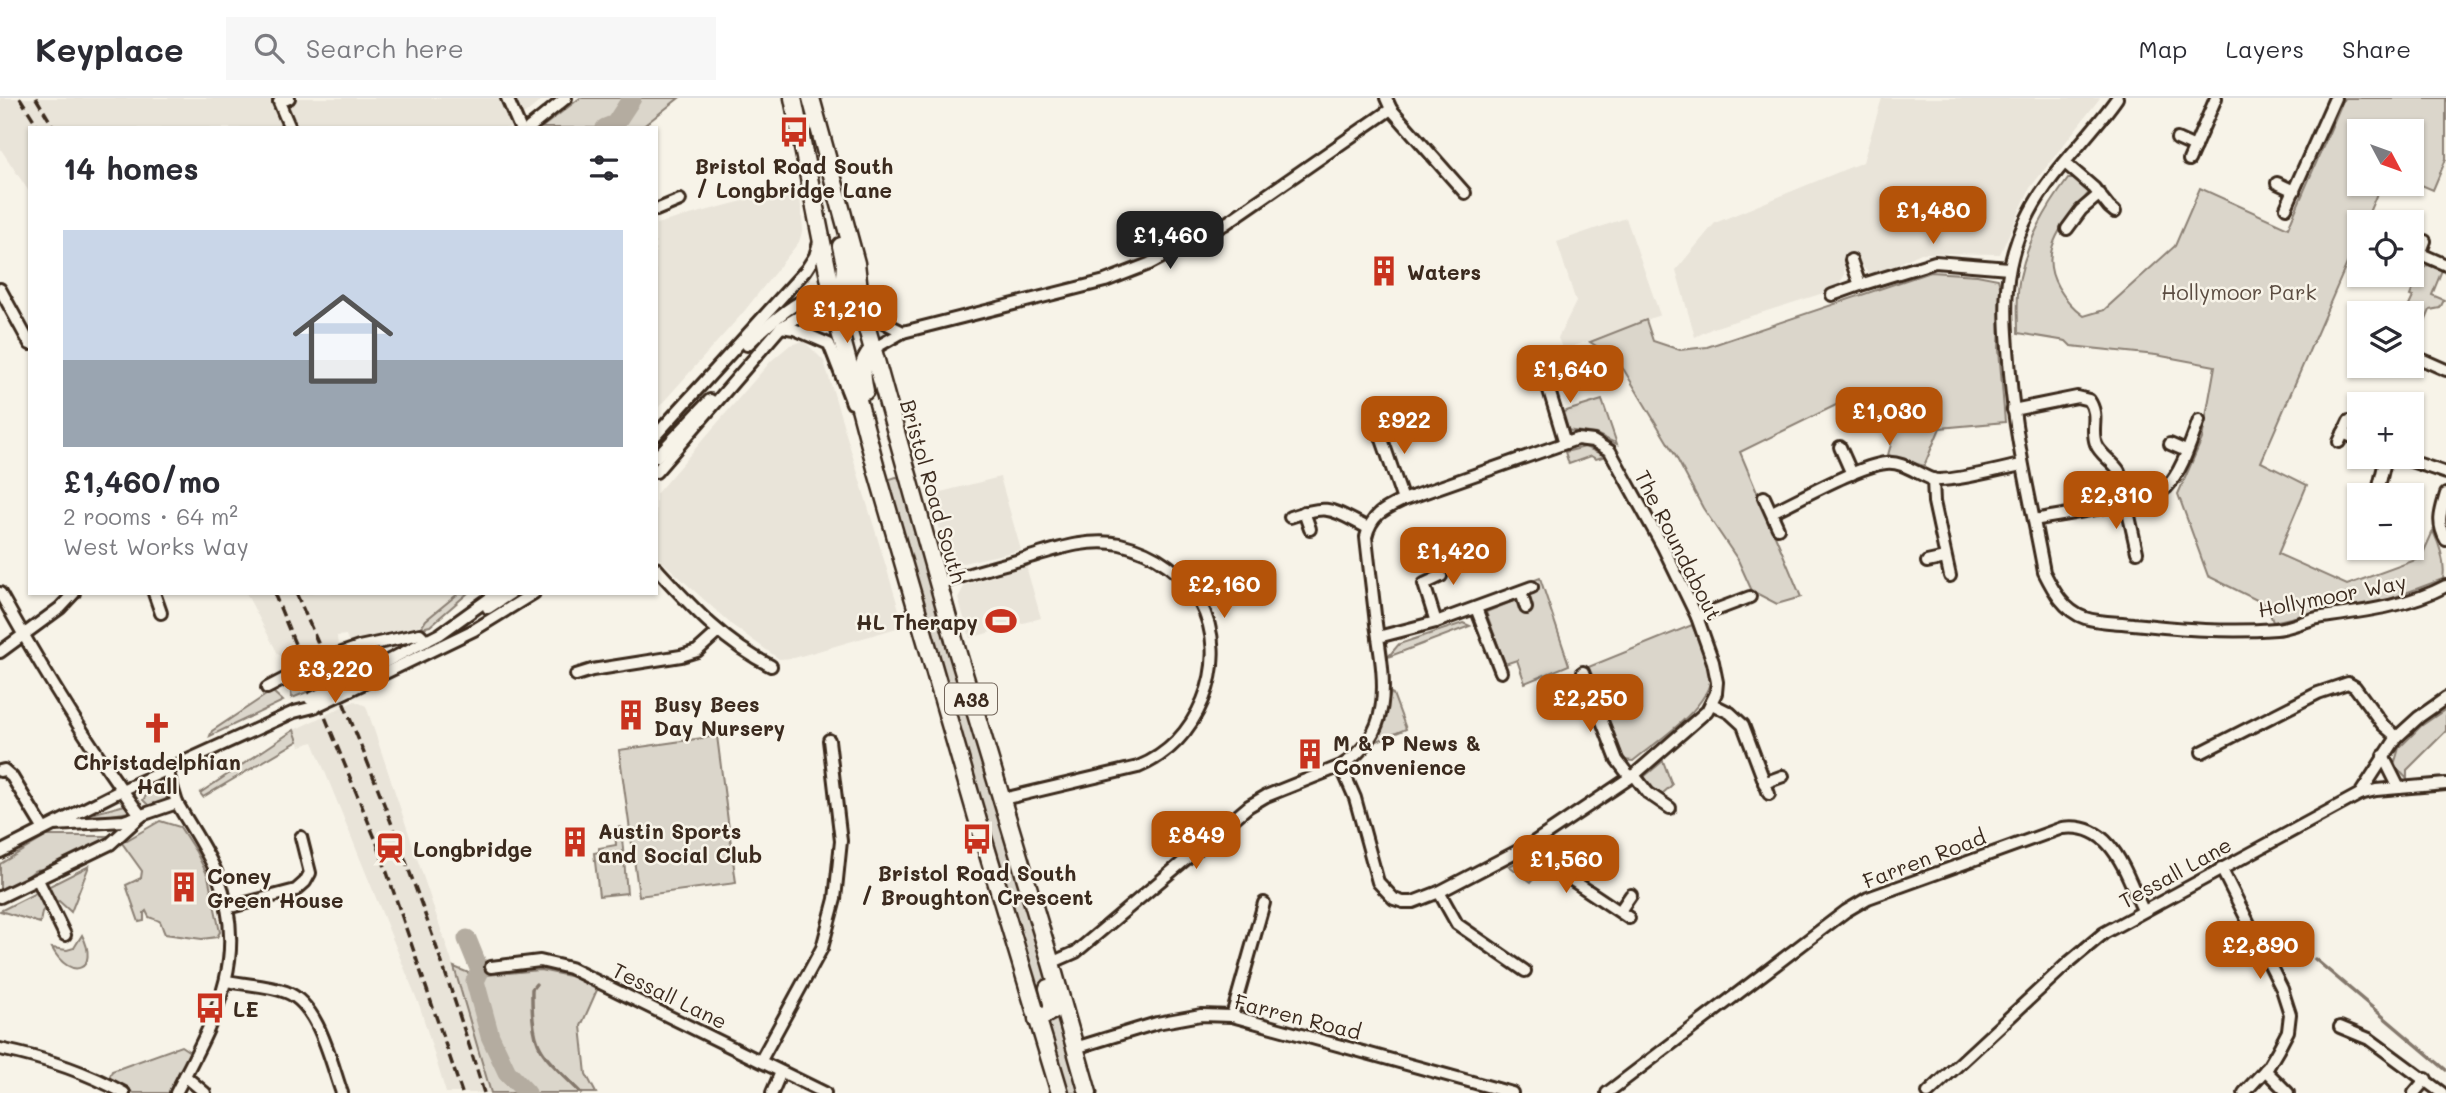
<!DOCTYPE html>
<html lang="en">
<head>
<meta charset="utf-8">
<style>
  :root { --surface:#fff; --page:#f7f7f7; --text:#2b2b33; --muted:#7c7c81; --line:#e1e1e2; --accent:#b45309 }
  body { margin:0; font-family:Mali,sans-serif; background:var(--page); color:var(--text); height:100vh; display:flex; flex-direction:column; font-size:26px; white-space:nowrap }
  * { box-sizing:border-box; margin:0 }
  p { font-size:23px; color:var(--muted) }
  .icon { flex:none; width:38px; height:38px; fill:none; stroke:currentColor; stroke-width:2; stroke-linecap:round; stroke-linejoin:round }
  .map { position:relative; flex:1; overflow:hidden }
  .side { position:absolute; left:28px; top:28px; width:630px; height:469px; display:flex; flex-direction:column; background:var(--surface); border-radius:0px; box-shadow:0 2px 5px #0004 }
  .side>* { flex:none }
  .needle { width:46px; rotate:131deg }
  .tools { position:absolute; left:2347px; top:21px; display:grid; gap:14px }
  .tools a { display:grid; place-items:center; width:77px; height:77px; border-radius:0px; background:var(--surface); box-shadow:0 2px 5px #0004; font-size:35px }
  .price { position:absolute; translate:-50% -60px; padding:0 16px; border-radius:14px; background:var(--accent); color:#fff; font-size:23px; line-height:46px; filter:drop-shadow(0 2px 4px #0008) }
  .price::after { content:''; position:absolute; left:50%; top:42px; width:21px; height:16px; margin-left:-10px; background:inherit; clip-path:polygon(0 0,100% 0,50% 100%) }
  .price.active { background:#222; color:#fff }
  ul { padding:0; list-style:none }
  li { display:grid; align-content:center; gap:14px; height:371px; padding:0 35px }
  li+li { border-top:2px solid var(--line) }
  li span { display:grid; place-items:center; height:217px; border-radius:0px; color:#555 }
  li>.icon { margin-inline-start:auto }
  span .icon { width:126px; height:126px; fill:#fffc; stroke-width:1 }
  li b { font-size:30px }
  h2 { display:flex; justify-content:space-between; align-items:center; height:84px; padding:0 35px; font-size:30px }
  header { display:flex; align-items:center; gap:42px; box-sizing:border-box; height:98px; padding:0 35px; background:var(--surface); border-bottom:2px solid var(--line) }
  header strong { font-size:33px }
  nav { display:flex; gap:38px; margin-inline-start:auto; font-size:24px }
  .search { width:490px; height:63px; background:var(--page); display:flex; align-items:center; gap:18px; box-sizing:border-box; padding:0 24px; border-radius:0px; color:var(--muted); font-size:26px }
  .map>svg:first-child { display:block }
  .built { fill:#e9e4d9 }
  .green { fill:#dbd6cb; stroke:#8b8074; stroke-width:2 }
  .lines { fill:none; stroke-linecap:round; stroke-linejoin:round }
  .stream { stroke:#84786c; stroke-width:3.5 }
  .river { stroke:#b4aca0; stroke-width:19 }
  .minor-casing { stroke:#3b2a1e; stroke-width:16 }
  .highway-casing { stroke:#3b2a1e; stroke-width:21 }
  .minor { stroke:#f7f3e8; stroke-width:10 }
  .highway { stroke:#f7f3e8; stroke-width:16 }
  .rail { stroke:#3b2a1e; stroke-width:3.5; stroke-dasharray:10 5; stroke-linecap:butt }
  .minor-bridge-casing { stroke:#3b2a1e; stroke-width:16; stroke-linecap:butt }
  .minor-bridge { stroke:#f7f3e8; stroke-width:10 }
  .labels { text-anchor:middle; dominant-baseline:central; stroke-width:5; stroke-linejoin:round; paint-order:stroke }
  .shield { fill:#f7f3e8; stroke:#73665b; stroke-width:2 }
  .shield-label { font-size:19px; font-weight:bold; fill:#3b2a1e }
  .poi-label { font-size:21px; font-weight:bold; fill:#3b2a1e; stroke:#f7f3e8; text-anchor:start }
  .park-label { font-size:21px; fill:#5b4c41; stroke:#f7f3e8 }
  .street-label { font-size:21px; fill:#3b2a1e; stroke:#f7f3e8 }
</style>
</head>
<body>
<header>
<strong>Keyplace</strong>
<div class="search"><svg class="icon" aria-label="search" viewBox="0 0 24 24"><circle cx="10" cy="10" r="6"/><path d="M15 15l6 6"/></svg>Search here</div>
<nav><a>Map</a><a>Layers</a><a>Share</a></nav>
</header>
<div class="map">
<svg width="2446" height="995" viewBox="0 0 2446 995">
  <rect width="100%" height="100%" fill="#f7f3e8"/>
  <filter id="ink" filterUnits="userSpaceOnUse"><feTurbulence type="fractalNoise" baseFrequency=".0143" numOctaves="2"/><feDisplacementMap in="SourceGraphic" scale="14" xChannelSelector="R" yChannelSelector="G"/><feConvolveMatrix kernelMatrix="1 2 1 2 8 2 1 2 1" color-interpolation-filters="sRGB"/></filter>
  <g filter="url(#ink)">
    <g class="built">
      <polygon points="0,0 544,0 508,30 30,30 30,95 0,50"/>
      <polygon points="1882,0 2100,0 2030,90 2000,156 1921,155 1879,175 1869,175 1853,160 1845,163 1844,178 1836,191 1713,230 1695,239 1676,172 1715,125 1863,64"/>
      <polygon points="799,88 803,131 799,144 742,216 656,312 656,126"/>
      <polygon points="1626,120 1660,217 1563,252 1558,240 1576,204 1557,144"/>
      <polygon points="804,243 824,263 904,528 794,560 779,561 732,527 656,458 656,396 771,263 790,247"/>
      <polygon points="1000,379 1021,452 963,465 947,460 929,397"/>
      <polygon points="1026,468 1041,520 970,540 958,500 965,487"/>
      <polygon points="246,495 459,495 430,524 350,548 346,537 337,538 338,548 330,552 343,577 307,594 293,568 278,556"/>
      <polygon points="355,603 366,608 461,891 491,995 446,995 420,909 313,644 300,648 294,632"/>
    </g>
    <g class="green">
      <polygon points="580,0 679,0 641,30 541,30"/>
      <path d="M2344 0H2446V61L2433 92 2412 83V33H2359V86H2381L2365 124H2359V138L2261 364 2307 387 2278 456 2347 487 2421 460 2433 433C2440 448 2446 465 2443 481L2376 506 2359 510 2331 511 2273 524 2267 507 2208 478 2178 396 2202 341 2215 268 2156 257 2071 248 2066 243 2018 235C2018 217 2016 196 2020 179 2028 142 2045 112 2068 81H2075L2090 93C2066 123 2036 151 2058 189 2065 201 2073 210 2084 218L2104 212 2175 148 2200 90 2288 130Z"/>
      <polygon points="2428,167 2442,172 2432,197 2444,202 2440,210 2430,212 2423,229 2412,223 2414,212 2408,210 2413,199 2410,198 2420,173"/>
      <polygon points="1930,174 1977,177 1998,181 2001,192 1999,251 2005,324 1940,330 1924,368 1888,357 1901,312 1873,307 1838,306 1740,354 1801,499 1777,506 1752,493 1738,462 1703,410 1675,357 1624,272 1610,257 1590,244 1646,222 1653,243 1680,252 1707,249"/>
      <polygon points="1602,302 1617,346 1596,336 1566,332 1560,315"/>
      <polygon points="1585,349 1606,358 1596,361 1591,358 1569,366 1565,354"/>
      <polygon points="896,379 901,380 1082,995 1065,995 886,385 890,381"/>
      <polygon points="1540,480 1569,567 1525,585 1517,562 1505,566 1486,514 1516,502 1521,512 1529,510 1526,498 1535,494 1532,483"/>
      <polygon points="459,495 468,495 430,528 421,530 426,522"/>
      <polygon points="1463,525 1470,528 1388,559 1399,546"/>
      <path d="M1692 527C1697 539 1712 568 1711 579 1708 611 1656 644 1633 663L1624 662 1586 570Z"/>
      <polygon points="1575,578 1579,587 1547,599 1543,588"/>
      <polygon points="299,580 307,594 292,600 289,584"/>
      <polygon points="272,593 283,603 210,638 212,633"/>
      <polygon points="1391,595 1393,596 1406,631 1375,644"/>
      <polygon points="2446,611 2446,633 2407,672 2407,681 2394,667 2399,650 2421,628"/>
      <polygon points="294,632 298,643 203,699 200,695"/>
      <polygon points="717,638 736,785 639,798 619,652"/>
      <polygon points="1663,663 1672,687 1662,696 1645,685 1645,678"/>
      <polygon points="162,690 168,696 165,703 150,709 143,702 148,695"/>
      <polygon points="125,707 129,714 88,721 91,716"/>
      <path d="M160 723 180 729 196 754 208 778 220 834 217 839 202 841 165 836C158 821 165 825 149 819L146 813 144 815V823L139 824 126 787 141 780 142 773 122 745Z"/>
      <polygon points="621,729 627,795 599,798 594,755 599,754 599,750 616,747 615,730"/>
      <path d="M47 738H112L46 773C33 768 31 777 22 784 15 788 7 790 0 794V766Z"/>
      <polygon points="1522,762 1525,762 1540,773 1531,784 1509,768"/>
      <polygon points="89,768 71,814 59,803 49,805 42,814 40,825 0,813"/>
      <path d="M82 837C100 871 71 885 52 850L67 852 74 850Z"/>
      <polygon points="454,869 476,878 540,872 574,879 597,892 581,928 586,976 596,995 491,995"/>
      <polygon points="181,948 190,954 170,995 134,995 109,980 112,973"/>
    </g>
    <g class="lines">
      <g class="stream">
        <polyline points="2315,861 2446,972"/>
        <path d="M536 886 532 891C531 954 540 953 581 995"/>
      </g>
      <g class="river">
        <polyline points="605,30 615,26 632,0"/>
        <polyline points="467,841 480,873 475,883 490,938 507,974 527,995"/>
      </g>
      <g class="minor-casing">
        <g id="minor">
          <polyline points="289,0 279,4 290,30"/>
          <polyline points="507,0 520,30"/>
          <polyline points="1386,0 1391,11 1465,95"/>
          <path d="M2117 0C2090 39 2052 72 2030 114 2000 169 2005 215 2010 275 2015 342 2032 408 2044 474 2053 492 2064 513 2085 520 2100 525 2118 524 2133 526 2181 531 2228 535 2276 531 2292 530 2307 521 2323 519 2365 513 2408 508 2446 488"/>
          <polyline points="529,30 566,0"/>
          <polyline points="2177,41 2195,49"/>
          <polyline points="2189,62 2216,0"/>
          <polyline points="2065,65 2094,90 2109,109 2115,114"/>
          <polyline points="2277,85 2294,93"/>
          <polyline points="2286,110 2335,0"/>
          <polyline points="656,112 680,102"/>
          <polyline points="2067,131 2081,112 2100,96"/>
          <polyline points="2421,156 2446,167"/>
          <polyline points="1851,162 1860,187 1935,164 2009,170"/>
          <polyline points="2415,169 2425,143"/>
          <polyline points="0,191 30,246"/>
          <polyline points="1832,197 1860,187"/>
          <polyline points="781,229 794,231 829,246 852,305"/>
          <path d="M747 247C768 227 812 183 844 196 851 199 855 204 861 209 874 220 888 227 903 234"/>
          <polyline points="873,251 903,234 1105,183 1149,166 1225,126 1391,11"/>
          <polyline points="2412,257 2446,272"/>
          <polyline points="2382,269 2383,268"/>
          <polyline points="1545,279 1565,345"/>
          <path d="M2013 312 2077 299 2089 302C2100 318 2090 330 2096 346 2100 357 2113 363 2119 373L2137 454"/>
          <polyline points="1376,324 1403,402"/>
          <polyline points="2343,335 2359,342"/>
          <polyline points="656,337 806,172 815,158 820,141"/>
          <polyline points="2339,344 2349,323"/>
          <polyline points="2170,346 2186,353"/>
          <polyline points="1840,349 1852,376"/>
          <polyline points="656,359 710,302"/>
          <polyline points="2399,359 2446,375"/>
          <polyline points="656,374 781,229 807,214 834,205"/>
          <polyline points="1933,381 1934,404 1950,478"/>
          <path d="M2446 396C2441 413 2436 425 2446 442"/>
          <polyline points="2377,397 2386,359"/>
          <polyline points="1764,399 1778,430"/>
          <polyline points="1304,414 1310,431"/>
          <path d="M1772 414C1800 401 1858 368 1886 365 1903 363 1917 376 1932 381 1947 386 2004 370 2022 367"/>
          <path d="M1290 419C1330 405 1332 412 1368 430"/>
          <path d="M2034 422C2059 417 2151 404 2166 390 2182 374 2191 343 2199 322"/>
          <polyline points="1435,458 1441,478 1424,486 1436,524"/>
          <polyline points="1927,464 1945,460"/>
          <path d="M656 470C691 508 724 545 771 568"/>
          <path d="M938 486C965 477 993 469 1020 462 1051 453 1087 439 1120 446 1193 463 1232 532 1203 602 1190 633 1170 656 1138 669L1003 701"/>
          <polyline points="1521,494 1526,510"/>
          <path d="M0 495C42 571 89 648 141 718"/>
          <polyline points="154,495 161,515"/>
          <polyline points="488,510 511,495"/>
          <polyline points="1476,510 1501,574"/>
          <polyline points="1697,519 1750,499"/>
          <polyline points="1378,539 1436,524 1532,489"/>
          <polyline points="0,554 60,510 74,495"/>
          <polyline points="333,558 359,549 420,536 427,543"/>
          <polyline points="1583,574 1617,662 1630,679"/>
          <polyline points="576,577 592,572 681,558 697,553 718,534"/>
          <polyline points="346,584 440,536 497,495"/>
          <polyline points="267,590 296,575"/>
          <polyline points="350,592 474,532 534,495"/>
          <polyline points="1712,606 1730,615 1743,627 1769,696"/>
          <polyline points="2202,654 2318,595 2348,585 2355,589 2383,627 2397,639"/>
          <polyline points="2383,658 2399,690"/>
          <polyline points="0,673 4,672 12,679 43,730"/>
          <polyline points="1634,677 1648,695 1670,710"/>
          <polyline points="1764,685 1783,678"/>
          <polyline points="2360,696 2376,692 2446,686"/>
          <polyline points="54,727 124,723 177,705 167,672"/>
          <polyline points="1533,745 1545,764 1629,820"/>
          <polyline points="0,754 122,692 294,614 314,609"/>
          <polyline points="2221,770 2282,891 2290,916 2288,933 2278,952 2268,969 2244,995"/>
          <polyline points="38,782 65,837"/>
          <polyline points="1439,794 1457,826 1525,873"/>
          <polyline points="0,799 110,746 141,718"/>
          <polyline points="227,810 296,792 305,784 310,775 301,739"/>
          <polyline points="1620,813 1631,797"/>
          <path d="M1051 865 1076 854 1249 708 1266 698 1341 668C1396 634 1384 580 1376 526 1373 497 1369 468 1366 439 1371 417 1384 411 1403 402L1577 341 1593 343 1610 353 1663 449 1697 519 1713 564 1717 584 1716 595 1707 613 1634 677 1533 745 1439 794 1413 804H1403L1394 801 1378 784 1355 700 1341 668"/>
          <polyline points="491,869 540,863 570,870 825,995"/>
          <path d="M227 883C246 887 268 887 286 894 319 906 331 965 342 995"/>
          <polyline points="1232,918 1264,805"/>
          <polyline points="2340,929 2369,941 2442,995"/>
          <polyline points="1075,950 1157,925 1201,917 1232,918 1512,995"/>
          <path d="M0 951C44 960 85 973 124 995"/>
          <polyline points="761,962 822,850 835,801 841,743 829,642"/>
          <polyline points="2265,972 2288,995"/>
          <polyline points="185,978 205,995"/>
          <path d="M176 995C214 921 251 861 217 776 207 752 190 728 177 705"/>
          <polyline points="772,995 781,974"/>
          <path d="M1607 995 1846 813 1868 800 2062 730C2113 723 2125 775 2143 812"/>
          <polyline points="1928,995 2068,865 2104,835 2360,696 2397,639 2419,619 2446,600"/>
          <polyline points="2414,995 2426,981"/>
        </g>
      </g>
      <g class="highway-casing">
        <g id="highway">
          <polyline points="793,0 840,234 877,374 978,723 1060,995"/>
          <polyline points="811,0 856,165 861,209 958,556 1051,865 1088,995"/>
          <polyline points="834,205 843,196 845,166 841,148"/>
          <path d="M865 293C861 276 861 265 873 251"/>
          <polyline points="1037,921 1052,913 1052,905 1048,890"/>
        </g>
      </g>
      <use href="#minor" class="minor"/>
      <use href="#highway" class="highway"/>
      <g class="rail">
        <polyline points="20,0 39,30"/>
        <polyline points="36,0 54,30"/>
        <polyline points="274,495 377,745 462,995"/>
        <path d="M296 495C369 658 432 825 484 995"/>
      </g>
      <g class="minor-bridge-casing">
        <g id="minor-bridge">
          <polyline points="296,575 333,558"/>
          <polyline points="310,601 346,584"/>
          <polyline points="314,609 350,592"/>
        </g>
      </g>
      <use href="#minor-bridge" class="minor-bridge"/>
    </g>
  </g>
  <defs>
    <g id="bus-bare" transform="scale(2.415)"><path d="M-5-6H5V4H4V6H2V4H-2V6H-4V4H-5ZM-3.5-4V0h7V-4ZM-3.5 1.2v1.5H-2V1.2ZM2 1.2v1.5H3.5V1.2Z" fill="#c8321e" stroke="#f7f3e8" stroke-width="2.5" paint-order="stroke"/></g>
    <g id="building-bare" transform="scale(2.415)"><path d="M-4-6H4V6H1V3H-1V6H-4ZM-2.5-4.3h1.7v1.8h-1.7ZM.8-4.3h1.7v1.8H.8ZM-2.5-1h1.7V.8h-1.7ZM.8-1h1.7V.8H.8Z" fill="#c8321e" stroke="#f7f3e8" stroke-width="2.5" paint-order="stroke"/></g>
    <g id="stadium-bare" transform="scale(2.415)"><path d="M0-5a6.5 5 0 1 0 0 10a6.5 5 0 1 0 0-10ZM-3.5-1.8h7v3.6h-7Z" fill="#c8321e" stroke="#f7f3e8" stroke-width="2.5" paint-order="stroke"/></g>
    <g id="church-bare" transform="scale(2.415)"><path d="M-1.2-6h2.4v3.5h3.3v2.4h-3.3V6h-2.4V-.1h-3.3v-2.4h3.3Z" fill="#c8321e" stroke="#f7f3e8" stroke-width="2.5" paint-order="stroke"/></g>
    <g id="station-bare" transform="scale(2.415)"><path d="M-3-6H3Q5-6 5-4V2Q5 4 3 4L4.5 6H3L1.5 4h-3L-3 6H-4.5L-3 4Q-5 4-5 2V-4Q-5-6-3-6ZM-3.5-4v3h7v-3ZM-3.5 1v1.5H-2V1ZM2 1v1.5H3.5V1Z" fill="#c8321e" stroke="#f7f3e8" stroke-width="2.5" paint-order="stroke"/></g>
  </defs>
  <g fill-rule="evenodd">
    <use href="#bus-bare" x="794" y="34"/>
    <use href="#building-bare" x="1384" y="173"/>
    <use href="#stadium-bare" x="1001" y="523"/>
    <use href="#building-bare" x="631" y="617"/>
    <use href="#church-bare" x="157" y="630"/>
    <use href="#building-bare" x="1310" y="656"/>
    <use href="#bus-bare" x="977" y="741"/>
    <use href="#building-bare" x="575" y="744"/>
    <use href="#station-bare" x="390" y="750"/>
    <use href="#building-bare" x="184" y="789"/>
    <use href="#bus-bare" x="210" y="910"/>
  </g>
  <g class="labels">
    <rect class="shield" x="945" y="585.5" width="52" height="31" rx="5"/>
    <g class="shield-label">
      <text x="971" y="601">A38</text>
    </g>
    <g class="poi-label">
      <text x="794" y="67" text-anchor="middle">Bristol Road South<tspan x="794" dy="24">/ Longbridge Lane</tspan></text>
      <text x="1407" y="173">Waters</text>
      <text x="978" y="523" text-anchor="end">HL Therapy</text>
      <text x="654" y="605">Busy Bees<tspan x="654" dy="24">Day Nursery</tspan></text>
      <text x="1333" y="644">M &amp; P News &amp;<tspan x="1333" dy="24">Convenience</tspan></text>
      <text x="157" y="663" text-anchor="middle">Christadelphian<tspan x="157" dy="24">Hall</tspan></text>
      <text x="598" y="732">Austin Sports<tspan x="598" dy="24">and Social Club</tspan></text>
      <text x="413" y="750">Longbridge</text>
      <text x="977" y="774" text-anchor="middle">Bristol Road South<tspan x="977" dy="24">/ Broughton Crescent</tspan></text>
      <text x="207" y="777">Coney<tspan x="207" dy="24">Green House</tspan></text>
      <text x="233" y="910">LE</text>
    </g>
    <g class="park-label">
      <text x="2239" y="193">Hollymoor Park</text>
    </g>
    <g class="street-label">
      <text transform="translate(934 393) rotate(74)">Bristol Road South</text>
      <text transform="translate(1679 447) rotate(63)">The Roundabout</text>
      <text transform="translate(2332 497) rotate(-11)">Hollymoor Way</text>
      <text transform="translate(1924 760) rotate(-21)">Farren Road</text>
      <text transform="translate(2175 774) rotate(-29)">Tessall Lane</text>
      <text transform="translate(670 897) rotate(26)">Tessall Lane</text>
      <text transform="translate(1298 918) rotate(14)">Farren Road</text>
    </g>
  </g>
</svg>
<div class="tools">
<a><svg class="needle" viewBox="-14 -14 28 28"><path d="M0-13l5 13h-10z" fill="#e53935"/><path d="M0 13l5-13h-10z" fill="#7c7c81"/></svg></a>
<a><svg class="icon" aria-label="locate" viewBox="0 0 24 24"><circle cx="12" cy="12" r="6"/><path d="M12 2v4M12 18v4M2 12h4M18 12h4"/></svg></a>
<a><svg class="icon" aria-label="layers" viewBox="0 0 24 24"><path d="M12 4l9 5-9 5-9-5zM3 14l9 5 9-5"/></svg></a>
<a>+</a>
<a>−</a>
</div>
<b class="price" style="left:1933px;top:148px">£1,480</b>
<b class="price active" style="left:1170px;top:173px">£1,460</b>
<b class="price" style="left:847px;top:247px">£1,210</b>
<b class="price" style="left:1570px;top:307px">£1,640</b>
<b class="price" style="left:1889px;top:349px">£1,030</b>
<b class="price" style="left:1404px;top:358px">£922</b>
<b class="price" style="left:2116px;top:433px">£2,310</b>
<b class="price" style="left:1453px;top:489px">£1,420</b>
<b class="price" style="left:1224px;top:522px">£2,160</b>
<b class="price" style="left:335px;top:607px">£3,220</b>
<b class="price" style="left:1590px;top:636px">£2,250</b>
<b class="price" style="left:1196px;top:773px">£849</b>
<b class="price" style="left:1566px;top:797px">£1,560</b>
<b class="price" style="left:2260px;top:883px">£2,890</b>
<section class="side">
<h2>14 homes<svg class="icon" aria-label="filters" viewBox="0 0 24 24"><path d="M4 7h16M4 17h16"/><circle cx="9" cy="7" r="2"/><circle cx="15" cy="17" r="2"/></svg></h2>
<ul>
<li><span style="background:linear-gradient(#c9d6e8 60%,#9aa5b1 0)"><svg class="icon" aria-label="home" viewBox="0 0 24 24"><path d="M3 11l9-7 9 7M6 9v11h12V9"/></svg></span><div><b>£1,460/mo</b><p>2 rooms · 64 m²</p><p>West Works Way</p></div></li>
</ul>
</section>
</div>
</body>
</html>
